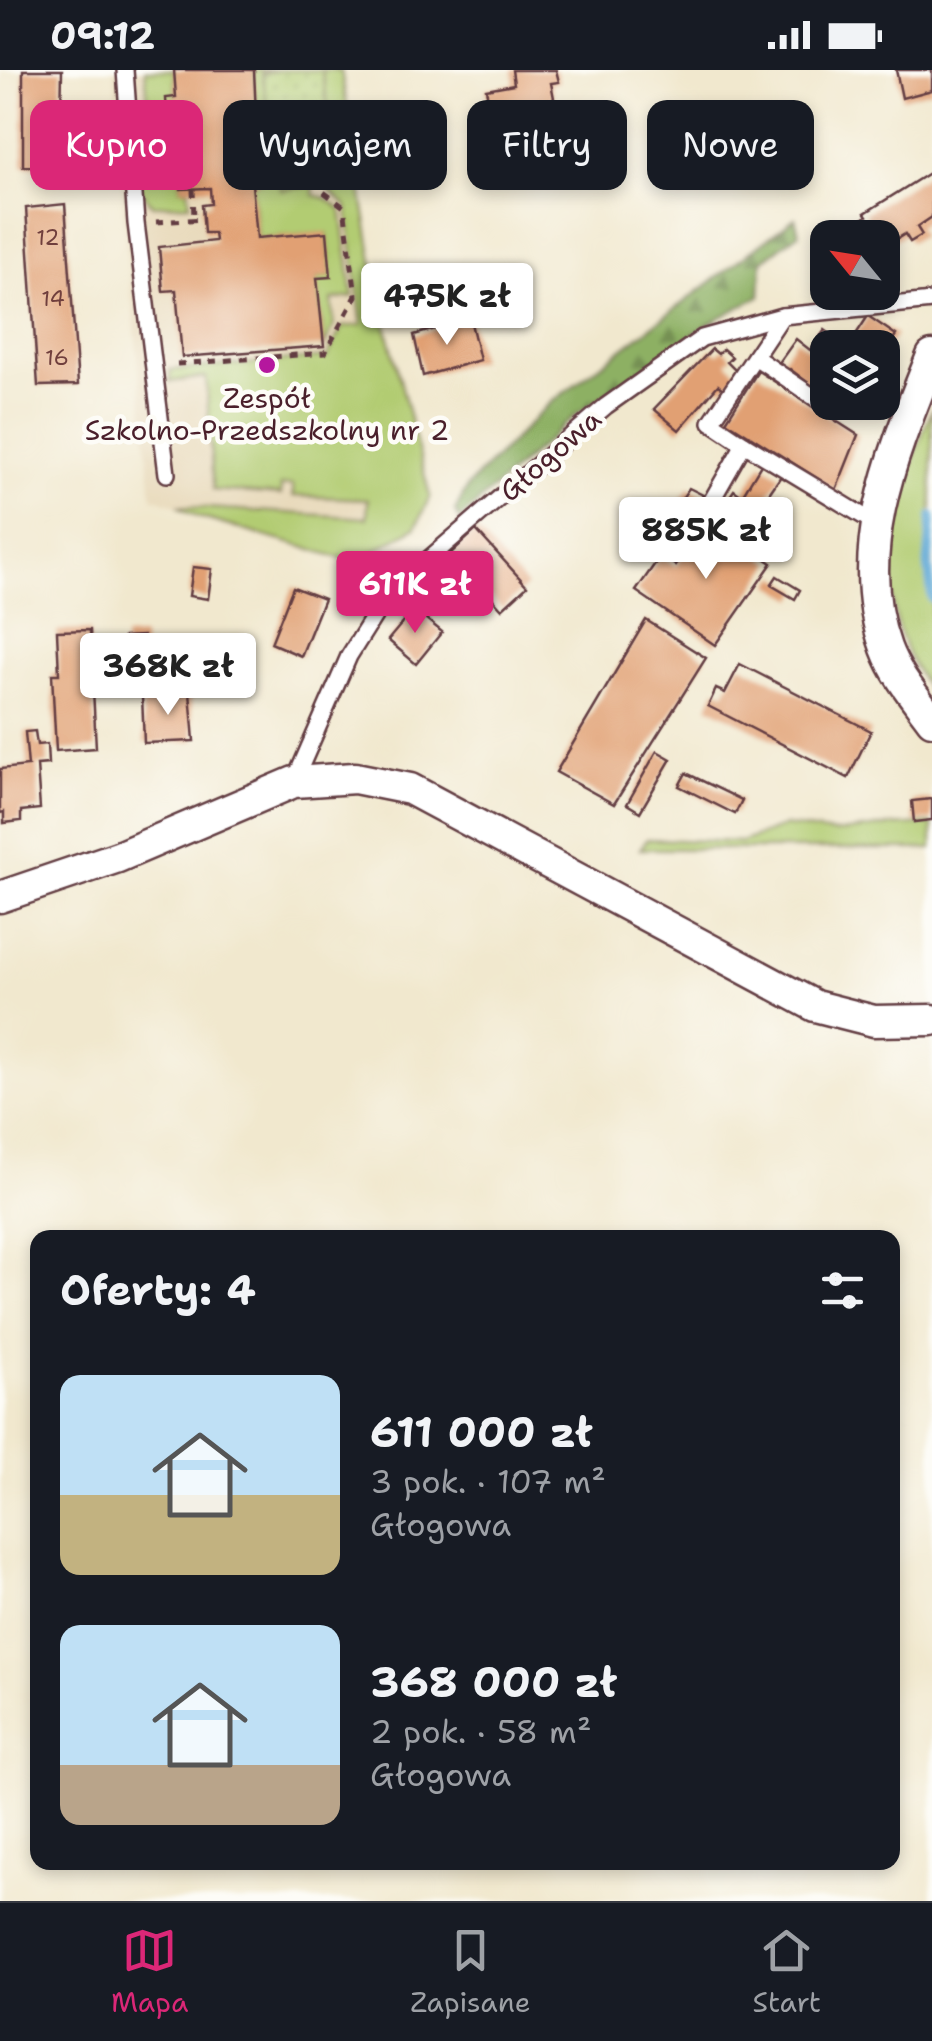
<!DOCTYPE html>
<html lang="pl">
<head>
<meta charset="utf-8">
<style>
  :root { --surface:#171b24; --page:#242831; --text:#f1f3f6; --muted:#9ea1a6; --line:#363941; --accent:#db2777 }
  body { margin:0; font-family:"Shantell Sans",sans-serif; background:var(--page); color:var(--text); height:100vh; display:flex; flex-direction:column; font-size:38px; white-space:nowrap }
  * { box-sizing:border-box; margin:0 }
  p { font-size:32px; color:var(--muted) }
  .icon { flex:none; width:55px; height:55px; fill:none; stroke:currentColor; stroke-width:2; stroke-linecap:round; stroke-linejoin:round }
  .map { position:relative; flex:1; overflow:hidden }
  .side { position:absolute; left:30px; top:1160px; width:870px; height:640px; display:flex; flex-direction:column; background:var(--surface); border-radius:20px; box-shadow:0 5px 15px #0003 }
  .side>* { flex:none }
  .banner { position:absolute; left:30px; top:30px; width:872px; height:90px; display:flex; gap:20px }
  .needle { width:65px; rotate:300deg }
  .controls { position:absolute; left:810px; top:150px; display:grid; gap:20px }
  .controls a { display:grid; place-items:center; width:90px; height:90px; border-radius:20px; background:var(--surface); box-shadow:0 5px 15px #0003; font-size:50px }
  .price { position:absolute; translate:-50% -85px; padding:0 22px; border-radius:10px; background:#fff; color:#222; font-size:32px; line-height:65px; filter:drop-shadow(0 2px 5px #0008) }
  .price::after { content:''; position:absolute; left:50%; top:60px; width:30px; height:22px; margin-left:-15px; background:inherit; clip-path:polygon(0 0,100% 0,50% 100%) }
  .price.current { background:var(--accent); color:#fff }
  ul { padding:0; list-style:none }
  li { display:flex; align-items:center; gap:30px; height:250px; padding:0 30px }
  li span { display:grid; place-items:center; flex:none; width:280px; height:200px; border-radius:20px; color:#555 }
  li>.icon { margin-inline-start:auto }
  span .icon { width:120px; height:120px; fill:#fffc; stroke-width:1 }
  li b { font-size:42px }
  h2 { display:flex; justify-content:space-between; align-items:center; height:120px; padding:0 30px; font-size:42px }
  .pill { padding:0 35px; border-radius:20px; background:var(--surface); box-shadow:0 5px 15px #0003; font-size:35px; line-height:90px }
  .pill.current { background:var(--accent); color:#fff }
  .status { display:flex; justify-content:space-between; align-items:center; height:70px; padding:0 50px; background:var(--surface); direction:ltr }
  .status svg { height:28px; fill:currentColor }
  .dock { display:flex; justify-content:space-around; align-items:center; height:140px; border-top:2px solid var(--line); background:var(--surface); font-size:28px; color:var(--muted) }
  .dock a { display:grid; justify-items:center; gap:5px }
  .dock .current { color:var(--accent) }
  .map>svg:first-child { display:block }
  .built { fill:#e8d9ba }
  .grass { fill:#b2cc72; stroke:#7e764e; stroke-width:2.5 }
  .forest { fill:url(#forest-firs); stroke:#6c6848; stroke-width:2.5 }
  .park { fill:url(#park-dots); stroke:#7e764e; stroke-width:2.5 }
  .lines { fill:none; stroke-linecap:round; stroke-linejoin:round }
  .stream { stroke:#5ea8d6; stroke-width:9 }
  .building { fill:#e1a073 }
  .lane-casing { stroke:#633d43; stroke-width:20 }
  .street-casing { stroke:#633d43; stroke-width:35 }
  .path { stroke:#633d43; stroke-width:5; stroke-dasharray:8 8; stroke-linecap:butt }
  .lane { stroke:#fff; stroke-width:15 }
  .street { stroke:#fff; stroke-width:30 }
  .poi-dot { fill:#b5179e; stroke:#fdfcf7; stroke-width:4 }
  .labels { text-anchor:middle; dominant-baseline:central; stroke-width:9; stroke-linejoin:round; paint-order:stroke }
  .number-label { font-size:22px; fill:#703f3d }
  .poi-label { font-size:28px; fill:#4a1f2b; stroke:#fdfcf7 }
  .street-label { font-size:28px; fill:#4a1f2b; stroke:#fdfcf7 }
</style>
</head>
<body>
<div class="status"><b>09:12</b><svg viewBox="0 0 49 12"><path d="M0 12V9h3v3zM5 12V6h3v6zM10 12V3h3v9zM15 12V0h3v12zM26 1h20v11H26zM47 4h2v5h-2z"/></svg></div>
<div class="map">
<svg width="932" height="1831" viewBox="0 0 932 1831">
  <defs>
    <pattern id="forest-firs" width="22" height="20" patternUnits="userSpaceOnUse" patternTransform="scale(2.5)"><rect width="22" height="20" fill="#8db064"/><path d="M5 1l3.5 6h-7zM16 11l3.5 6h-7z" fill="#758f53"/></pattern>
    <pattern id="park-dots" width="8" height="8" patternUnits="userSpaceOnUse" patternTransform="scale(2.5)"><rect width="8" height="8" fill="#b2cc72"/><path d="M2 2h.1M6 6h.1" fill="none" stroke="#9baf63" stroke-width="1.8" stroke-linecap="round"/></pattern>
  </defs>
  <rect width="100%" height="100%" fill="#fdfcf7"/>
  <filter id="ink" filterUnits="userSpaceOnUse"><feTurbulence type="fractalNoise" baseFrequency=".01" numOctaves="2"/><feDisplacementMap in="SourceGraphic" scale="20" xChannelSelector="R" yChannelSelector="G"/><feConvolveMatrix kernelMatrix="1 2 1 2 8 2 1 2 1" color-interpolation-filters="sRGB"/></filter>
  <filter id="wash" filterUnits="userSpaceOnUse"><feTurbulence type="fractalNoise" baseFrequency=".0048" numOctaves="4" result="noise"/><feDisplacementMap in="SourceGraphic" scale="40" xChannelSelector="R" yChannelSelector="G"/><feGaussianBlur stdDeviation="2.25" result="paint"/><feColorMatrix in="noise" values="0 0 0 0 0 0 0 0 0 0 0 0 0 0 0 0 0 1.4 0 .05"/><feComposite in="paint" operator="in"/></filter>
  <g filter="url(#wash)">
    <rect width="100%" height="100%" fill="#f1e8ce"/>
    <polygon class="built" points="114,0 341,0 380,232 430,426 416,457 355,492 200,448 178,436 152,427 127,182"/>
    <g class="grass">
      <polygon points="145,0 174,0 176,27 167,42 149,43"/>
      <polygon points="254,0 281,0 263,4 282,120 313,115 314,125 326,128 341,139 353,227 332,230 334,256 324,276 317,208 331,206 327,163 257,168 252,114 259,112"/>
      <polygon points="322,0 341,0 380,232 430,426 416,457 355,492 198,447 178,436 367,448 368,429 293,426 293,415 281,416 281,425 213,420 206,307 170,312 170,300 327,287 342,257 362,255 347,136 330,121 328,112 339,109"/>
      <polygon points="168,62 179,76 181,118 188,119 190,134 153,135 140,120 137,66"/>
      <path d="M932 339V625C863 535 893 435 932 339Z"/>
      <polygon points="932,754 932,779 640,779 647,769 741,772 785,756 834,763 886,756"/>
    </g>
    <polygon class="forest" points="795,148 799,163 762,191 760,226 710,253 577,344 459,450 455,441 468,416 548,335"/>
    <polygon class="park" points="281,0 322,0 340,110 281,120 262,3"/>
    <g class="lines">
      <polyline class="stream" points="932,446 928,493 932,529"/>
    </g>
    <g id="blocks">
      <g class="building">
        <polygon points="23,0 62,0 60,97 23,96"/>
        <polygon points="174,0 254,0 259,113 252,114 257,168 327,162 331,207 317,208 324,276 182,287 176,220 163,221 159,177 215,171 214,163 204,163 202,135 211,134 210,118 181,119 179,76 169,77 166,28 176,27"/>
        <polygon points="512,0 556,0 559,12 551,13 554,28 546,36 552,68 542,70 536,79 539,97 519,101 517,95 500,98 495,69 502,68 498,47 492,48 486,19 514,14"/>
        <polygon points="896,0 932,0 932,20 902,28"/>
        <polygon points="932,101 932,147 917,157 922,165 910,172 905,164 882,178 882,168 862,168 853,155 867,146 865,143"/>
        <polygon points="65,134 78,315 38,316 26,138"/>
        <polygon points="439,218 443,236 394,249 389,230"/>
        <polygon points="868,246 896,265 882,285 882,278 847,278"/>
        <polygon points="470,249 480,290 423,306 414,265"/>
        <polygon points="825,260 839,270 834,278 828,278 828,286 822,294 828,299 828,328 790,299 786,302 778,294 796,269 810,280"/>
        <polygon points="712,279 718,284 723,279 732,287 727,292 738,303 723,319 718,315 679,360 654,339"/>
        <polygon points="758,301 858,365 836,420 726,351"/>
        <polygon points="762,393 781,406 768,425 785,436 756,478 722,453 732,440 724,435 734,420 742,426"/>
        <polygon points="689,418 703,425 691,446 676,437"/>
        <polygon points="707,450 772,493 715,575 636,521 661,485 676,496"/>
        <polygon points="476,460 527,516 502,539 451,483"/>
        <polygon points="193,497 212,499 208,529 189,526"/>
        <polygon points="777,506 800,520 795,529 771,515"/>
        <polygon points="293,517 324,529 301,586 271,573"/>
        <polygon points="414,539 442,562 416,594 388,570"/>
        <polygon points="646,550 706,588 614,734 556,702"/>
        <polygon points="90,560 96,678 56,681 52,604 59,604 57,561"/>
        <polygon points="143,566 144,585 125,586 124,567"/>
        <polygon points="740,594 871,661 848,708 708,636 716,619 725,623"/>
        <polygon points="190,622 194,671 144,673 142,626"/>
        <polygon points="35,661 37,675 47,674 48,694 37,695 40,739 21,741 21,751 4,753 4,742 0,743 0,699 28,696 25,662"/>
        <polygon points="657,681 671,689 640,742 627,734"/>
        <polygon points="686,703 742,730 735,744 679,716"/>
        <polygon points="932,729 932,750 914,752 912,731"/>
      </g>
    </g>
  </g>
  <g filter="url(#ink)">
    <use href="#blocks" fill-opacity="0" stroke="#633d43" stroke-width="2.5"/>
    <g class="lines">
      <g class="lane-casing">
        <g id="lane">
          <polyline points="125,0 136,153 167,404"/>
          <polyline points="755,287 821,332"/>
          <polyline points="744,374 711,352 782,246"/>
          <polyline points="704,444 744,374 878,455"/>
          <polyline points="294,712 349,586 388,524 606,336 702,268 782,246 932,231"/>
        </g>
      </g>
      <g class="street-casing">
        <g id="street">
          <path d="M932 286C896 377 850 479 886 578 896 605 915 627 932 650"/>
          <polyline points="0,827 118,787 294,712 355,708 410,719 815,936 874,951 932,950"/>
        </g>
      </g>
      <g class="path">
        <polyline points="151,53 168,52"/>
        <polyline points="193,119 194,150"/>
        <polyline points="156,152 203,149"/>
        <polyline points="177,294 325,283 356,226 344,137 321,120 320,113"/>
      </g>
      <use href="#lane" class="lane"/>
      <use href="#street" class="street"/>
    </g>
  </g>
  <circle class="poi-dot" cx="267" cy="295" r="10"/>
  <g class="labels">
    <g class="number-label">
      <text x="48" y="167">12</text>
      <text x="53" y="228">14</text>
      <text x="57" y="287">16</text>
    </g>
    <g class="poi-label">
      <text x="267" y="328">Zespół<tspan x="267" dy="32">Szkolno-Przedszkolny nr 2</tspan></text>
    </g>
    <g class="street-label">
      <text transform="translate(550 385) rotate(-41)">Głogowa</text>
    </g>
  </g>
</svg>
<div class="controls">
<a><svg class="needle" viewBox="-14 -14 28 28"><path d="M0-13l5 13h-10z" fill="#e53935"/><path d="M0 13l5-13h-10z" fill="#9ea1a6"/></svg></a>
<a><svg class="icon" aria-label="layers" viewBox="0 0 24 24"><path d="M12 4l9 5-9 5-9-5zM3 14l9 5 9-5"/></svg></a>
</div>
<b class="price" style="left:447px;top:278px">475K zł</b>
<b class="price" style="left:706px;top:512px">885K zł</b>
<b class="price current" style="left:415px;top:566px">611K zł</b>
<b class="price" style="left:168px;top:648px">368K zł</b>
<div class="banner">
<a class="pill current">Kupno</a>
<a class="pill">Wynajem</a>
<a class="pill">Filtry</a>
<a class="pill">Nowe</a>
</div>
<section class="side">
<h2>Oferty: 4<svg class="icon" aria-label="filters" viewBox="0 0 24 24"><path d="M4 7h16M4 17h16"/><circle cx="9" cy="7" r="2"/><circle cx="15" cy="17" r="2"/></svg></h2>
<ul>
<li><span style="background:linear-gradient(#bfe0f5 60%,#c2b280 0)"><svg class="icon" aria-label="home" viewBox="0 0 24 24"><path d="M3 11l9-7 9 7M6 9v11h12V9"/></svg></span><div><b>611 000 zł</b><p>3 pok. · 107 m²</p><p>Głogowa</p></div></li>
<li><span style="background:linear-gradient(#bfe0f5 70%,#b9a48a 0)"><svg class="icon" aria-label="home" viewBox="0 0 24 24"><path d="M3 11l9-7 9 7M6 9v11h12V9"/></svg></span><div><b>368 000 zł</b><p>2 pok. · 58 m²</p><p>Głogowa</p></div></li>
</ul>
</section>
</div>
<nav class="dock">
<a class="current"><svg class="icon" aria-label="map" viewBox="0 0 24 24"><path d="M3 6l6-2 6 2 6-2v14l-6 2-6-2-6 2zM9 4v14M15 6v14"/></svg>Mapa</a>
<a><svg class="icon" aria-label="saved" viewBox="0 0 24 24"><path d="M7 4h10v16l-5-4-5 4z"/></svg>Zapisane</a>
<a><svg class="icon" aria-label="home" viewBox="0 0 24 24"><path d="M3 11l9-7 9 7M6 9v11h12V9"/></svg>Start</a>
</nav>
</body>
</html>
